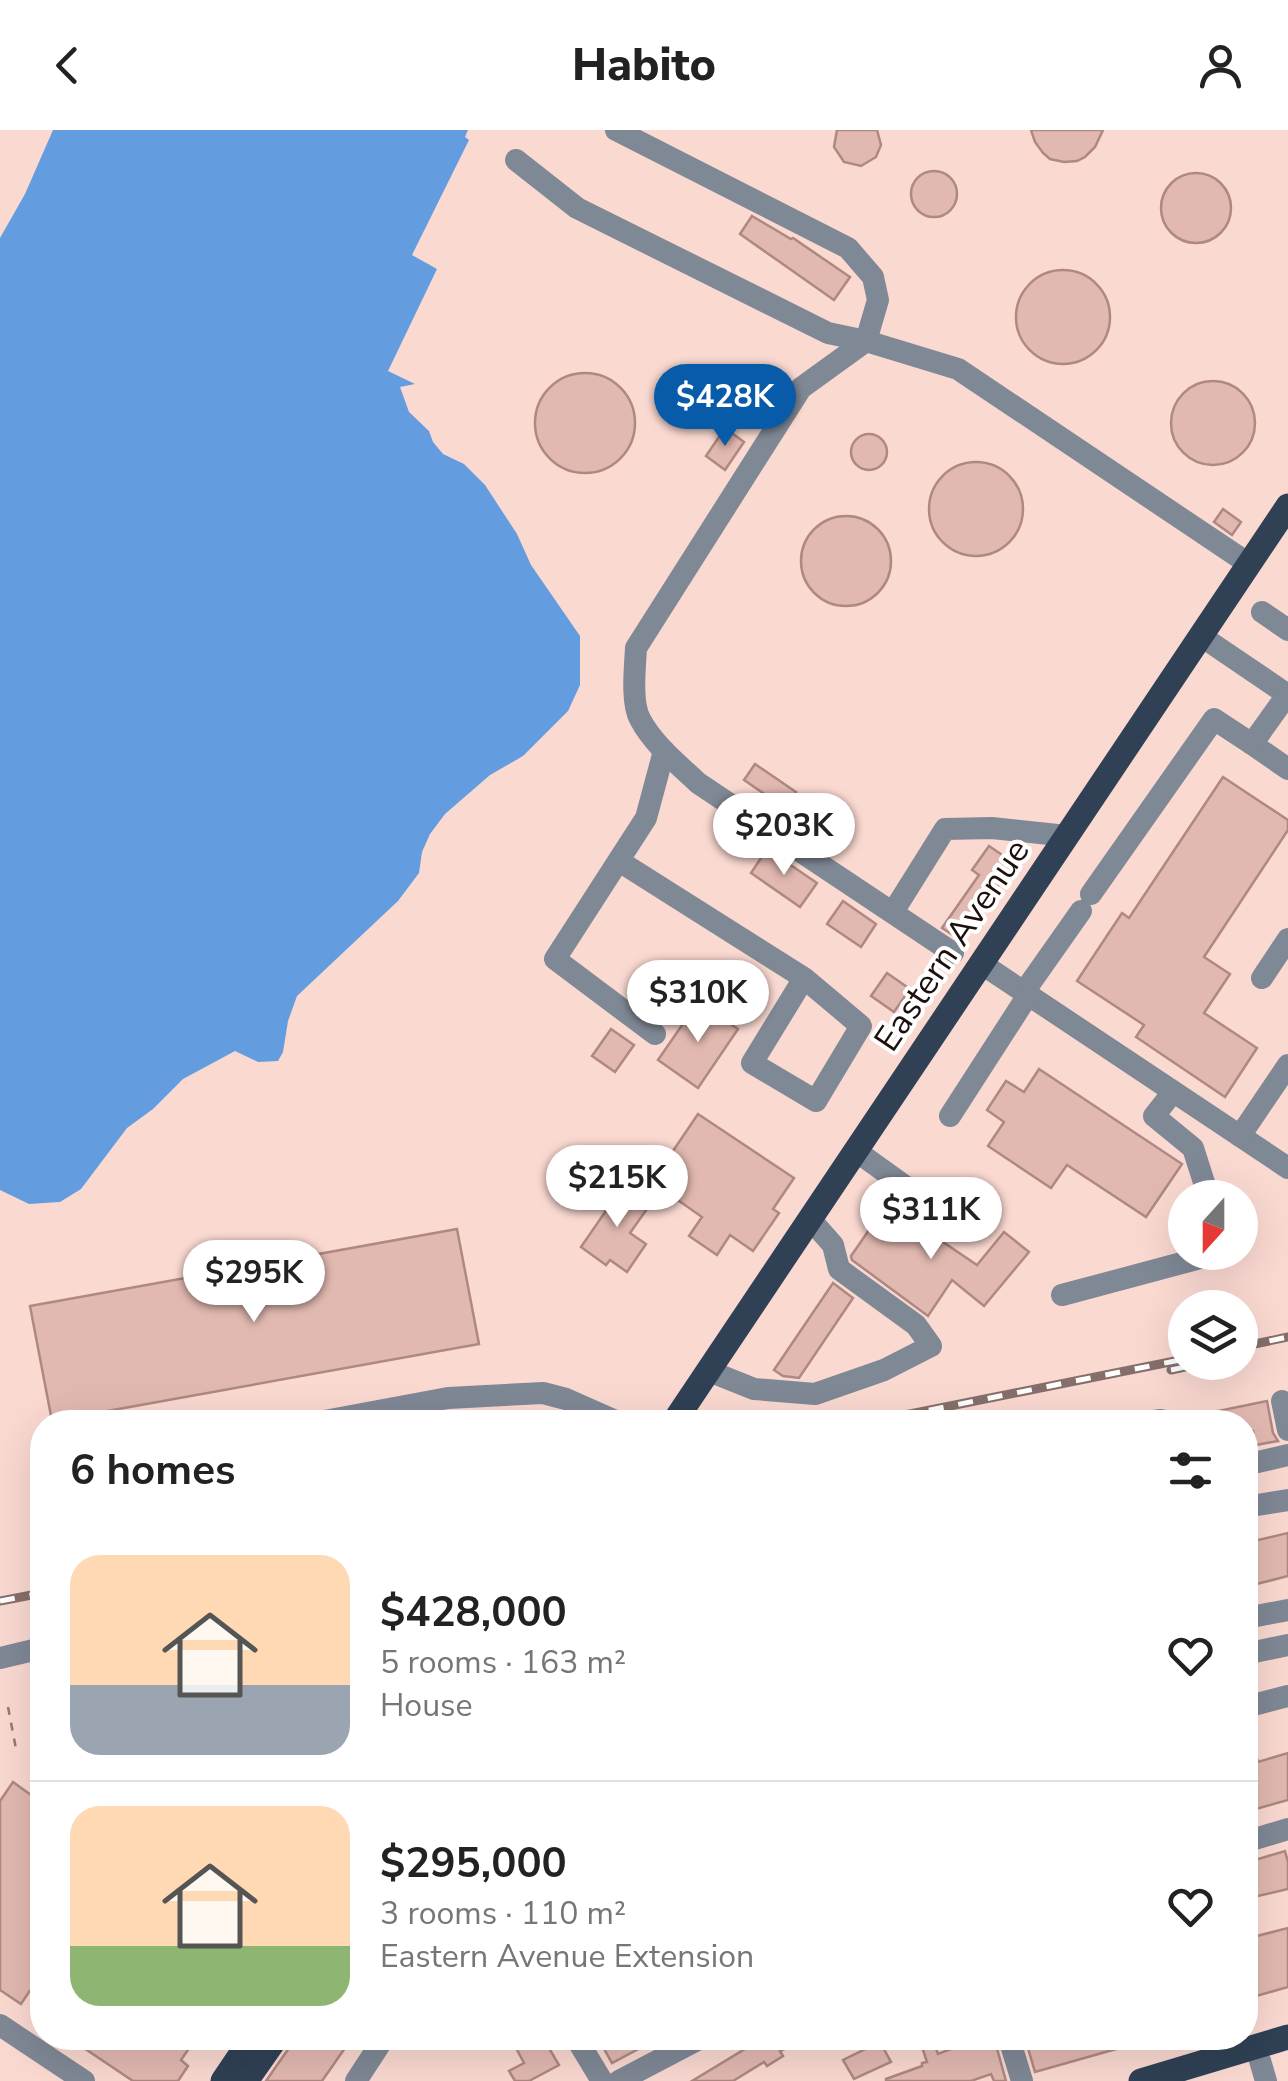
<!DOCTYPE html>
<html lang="en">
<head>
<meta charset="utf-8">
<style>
  :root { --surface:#fff; --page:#f6f6f6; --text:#222; --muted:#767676; --line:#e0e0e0; --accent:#085ba9 }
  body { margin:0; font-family:"Nunito Sans",sans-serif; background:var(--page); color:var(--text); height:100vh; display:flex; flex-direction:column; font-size:38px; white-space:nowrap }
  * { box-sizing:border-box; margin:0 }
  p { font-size:32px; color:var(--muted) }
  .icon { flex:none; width:55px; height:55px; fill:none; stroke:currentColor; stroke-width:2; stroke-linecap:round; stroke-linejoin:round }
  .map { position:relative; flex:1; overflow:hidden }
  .panel { position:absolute; left:30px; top:1280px; width:1228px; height:640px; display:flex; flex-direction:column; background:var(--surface); border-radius:40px; box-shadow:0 10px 40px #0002 }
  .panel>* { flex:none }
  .needle { width:65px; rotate:201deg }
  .fabs { position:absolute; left:1168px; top:1050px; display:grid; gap:20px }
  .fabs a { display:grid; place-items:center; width:90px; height:90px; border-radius:50%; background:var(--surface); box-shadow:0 10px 40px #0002; font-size:50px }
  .price { position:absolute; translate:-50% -85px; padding:0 22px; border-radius:35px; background:#fff; color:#222; font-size:32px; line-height:65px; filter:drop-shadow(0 2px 5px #0008) }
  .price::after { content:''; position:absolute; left:50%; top:60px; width:30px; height:22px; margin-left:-15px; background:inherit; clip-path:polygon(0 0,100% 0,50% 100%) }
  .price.on { background:var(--accent); color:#fff }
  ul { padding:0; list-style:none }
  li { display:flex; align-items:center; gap:30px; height:250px; padding:0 40px }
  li+li { border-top:2px solid var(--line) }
  li span { display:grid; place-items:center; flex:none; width:280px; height:200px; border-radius:30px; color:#555 }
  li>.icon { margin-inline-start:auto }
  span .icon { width:120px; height:120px; fill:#fffc; stroke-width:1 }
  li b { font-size:42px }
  h2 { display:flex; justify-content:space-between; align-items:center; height:120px; padding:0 40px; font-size:42px }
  header { display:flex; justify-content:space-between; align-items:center; height:130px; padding:0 40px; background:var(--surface); font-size:45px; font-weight:800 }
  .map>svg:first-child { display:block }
  .water { fill:#639cdf }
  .building { fill:#e2b9b1; stroke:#af8981; stroke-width:2.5 }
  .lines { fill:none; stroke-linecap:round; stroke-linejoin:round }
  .path { stroke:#937b75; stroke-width:2.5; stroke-dasharray:8 8; stroke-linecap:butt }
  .minor { stroke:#7f8895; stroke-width:22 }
  .major { stroke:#304155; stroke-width:25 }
  .rail-casing { stroke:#866f6a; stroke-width:9 }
  .rail { stroke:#fff; stroke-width:5; stroke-dasharray:15; stroke-linecap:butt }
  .labels { text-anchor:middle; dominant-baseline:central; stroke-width:8; stroke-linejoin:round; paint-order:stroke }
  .street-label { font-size:35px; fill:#1c0f0c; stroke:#fff }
</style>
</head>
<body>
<header><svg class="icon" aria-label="back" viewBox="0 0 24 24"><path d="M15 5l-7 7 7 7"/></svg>Habito<svg class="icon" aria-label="person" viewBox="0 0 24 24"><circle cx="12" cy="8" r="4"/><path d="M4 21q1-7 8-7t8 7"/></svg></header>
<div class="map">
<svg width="1288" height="1951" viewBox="0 0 1288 1951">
  <rect width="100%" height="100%" fill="#fad9d1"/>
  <polygon class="water" points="53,0 468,0 465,7 469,10 412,125 437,139 388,241 415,254 400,257 409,282 429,301 433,312 443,324 464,334 485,355 517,404 531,435 580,506 580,555 568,581 523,626 490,645 445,684 430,704 422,722 419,743 398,771 297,866 288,891 283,922 278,931 258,932 235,921 183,949 153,979 127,998 81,1059 60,1072 29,1074 0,1060 0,108 25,64"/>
  <g class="building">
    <polygon points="837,0 877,0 881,15 876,27 861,36 844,32 834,17"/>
    <polygon points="1031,0 1103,0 1095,17 1085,27 1077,31 1064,32 1050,29 1043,23 1035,12"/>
    <circle cx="934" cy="64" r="23"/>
    <circle cx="1196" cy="78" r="35"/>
    <polygon points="752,86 791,109 793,108 850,147 834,170 740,104"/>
    <circle cx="1063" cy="187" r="47"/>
    <circle cx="585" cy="293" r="50"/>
    <circle cx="1213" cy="293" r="42"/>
    <polygon points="725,298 744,312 725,340 706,326"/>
    <circle cx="869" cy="322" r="18"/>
    <circle cx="976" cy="379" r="47"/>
    <polygon points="1223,379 1241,392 1232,405 1214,392"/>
    <circle cx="846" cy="431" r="45"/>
    <polygon points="755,634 796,662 785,678 744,650"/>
    <polygon points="1223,647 1288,690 1288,700 1204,827 1230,844 1204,883 1257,918 1225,967 1136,907 1144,895 1077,851 1122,783 1129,788"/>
    <polygon points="989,716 1014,733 961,810 942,798 979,745 972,740"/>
    <polygon points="767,719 817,753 800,777 751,743"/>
    <polygon points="843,771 876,794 861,817 827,794"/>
    <polygon points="887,843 910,859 894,882 871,866"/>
    <polygon points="698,872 738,899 698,958 658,930"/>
    <polygon points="611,899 634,915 615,942 592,926"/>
    <polygon points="1039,939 1182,1034 1146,1087 1067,1035 1051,1058 988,1016 1004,992 987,980 1006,951 1024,962"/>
    <polygon points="698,984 794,1048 773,1079 779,1083 753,1121 730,1105 717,1125 689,1106 702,1087 652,1052"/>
    <polygon points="611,1054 616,1057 618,1055 649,1076 630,1103 646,1114 627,1142 610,1130 606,1135 581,1117 610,1075 601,1070"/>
    <polygon points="887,1074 977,1135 1004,1102 1029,1122 984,1176 952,1150 928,1186 852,1130 851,1126"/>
    <polygon points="457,1099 479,1214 52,1291 30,1176"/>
    <polygon points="833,1153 853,1168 799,1248 783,1246 774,1240"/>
    <polygon points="1267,1271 1273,1303 1278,1311 1256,1315 1253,1301 1245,1303 1245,1292 1195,1292 1194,1286"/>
    <polygon points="1288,1403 1288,1446 1245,1457 1245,1413"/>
    <polygon points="1249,1600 1258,1632 1288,1623 1288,1670 1245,1682 1245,1601"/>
    <polygon points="13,1652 42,1673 42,1858 35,1853 21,1874 0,1860 0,1671"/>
    <polygon points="1285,1721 1288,1732 1288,1759 1245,1769 1245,1733"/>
    <polygon points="1288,1798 1288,1857 1253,1867 1245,1840 1245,1809"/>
    <polygon points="69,1908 196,1908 181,1930 188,1936 178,1951 133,1951"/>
    <polygon points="296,1908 352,1908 322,1951 266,1951"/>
    <polygon points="530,1908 543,1908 559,1935 529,1951 515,1951 509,1941 524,1933 515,1916"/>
    <polygon points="598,1908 659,1908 612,1933"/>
    <polygon points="749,1908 807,1908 780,1921 783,1926 767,1936 764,1932 733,1951 692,1951 753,1914"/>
    <polygon points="919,1908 932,1908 938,1924 962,1915 960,1908 994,1908 1006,1951 994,1951 991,1944 971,1951 886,1951 886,1949 922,1936 922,1933 927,1932"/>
    <polygon points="1025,1908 1141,1908 1141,1912 1035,1942"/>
    <polygon points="880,1912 891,1932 854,1949 843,1930"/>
  </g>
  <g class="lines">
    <polyline class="path" points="8,1577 17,1624"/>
    <g class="minor">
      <path d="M616 0 848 118 873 147 878 170 866 211 801 258 636 518C635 537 631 573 640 589 653 614 678 634 698 653L953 823"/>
      <polyline points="516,30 577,78 828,203 866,211 958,239 1249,434"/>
      <polyline points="1262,482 1288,500"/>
      <polyline points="1201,506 1288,565"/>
      <polyline points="1252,614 1288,639"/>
      <polyline points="619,731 804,848 752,933 816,971 861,896 804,848"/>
      <polyline points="1091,764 1214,589 1252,614 1287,565"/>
      <polyline points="893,782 945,699 992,698 1067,706"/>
      <polyline points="982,834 1288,1038"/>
      <polyline points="1262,848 1288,809"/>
      <polyline points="1024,862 1081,781"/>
      <polyline points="655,904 555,829 646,688 664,621"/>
      <polyline points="1173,962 1154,986 1193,1018 1209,1068"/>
      <polyline points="950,986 1028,865"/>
      <polyline points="1240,1006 1288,935"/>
      <polyline points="856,1021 966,1100"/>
      <polyline points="1062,1165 1223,1122"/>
      <polyline points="709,1241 754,1259 815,1264 884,1240 931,1216 916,1195 839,1139 833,1115 810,1089"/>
      <polyline points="1282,1271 1288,1300"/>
      <polyline points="319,1292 448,1268 543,1263 566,1269 618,1292"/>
      <polyline points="1146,1292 1161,1290 1161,1292"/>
      <polyline points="1245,1335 1288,1325"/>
      <polyline points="1245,1377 1288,1370"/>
      <polyline points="1251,1487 1288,1480"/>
      <polyline points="1245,1524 1288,1515"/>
      <polyline points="0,1528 42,1518"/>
      <polyline points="1257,1574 1288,1566"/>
      <polyline points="1245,1712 1288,1699"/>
      <polyline points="0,1895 84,1951"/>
      <polyline points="576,1908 602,1951"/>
      <polyline points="1009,1908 1022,1951"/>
      <polyline points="1256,1917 1266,1951"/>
      <polyline points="356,1951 384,1908"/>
      <polyline points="619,1951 701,1908"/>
    </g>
    <g class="major">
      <polyline points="674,1292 1288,376"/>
      <polyline points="223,1951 252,1908"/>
      <polyline points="246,1951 276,1908"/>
      <polyline points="1141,1951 1288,1907"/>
    </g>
    <g class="rail-casing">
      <g id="rail">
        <polyline points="1240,1217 1288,1207"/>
        <polyline points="1171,1240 1208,1232"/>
        <polyline points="870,1292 1185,1229"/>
        <polyline points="0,1471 42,1463"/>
      </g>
    </g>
    <use href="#rail" class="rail"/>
  </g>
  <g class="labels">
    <g class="street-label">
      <text transform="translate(952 815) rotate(-56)">Eastern Avenue</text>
    </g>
  </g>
</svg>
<div class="fabs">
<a><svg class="needle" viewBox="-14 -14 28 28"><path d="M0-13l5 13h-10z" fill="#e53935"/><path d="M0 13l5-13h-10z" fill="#767676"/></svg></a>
<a><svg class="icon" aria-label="layers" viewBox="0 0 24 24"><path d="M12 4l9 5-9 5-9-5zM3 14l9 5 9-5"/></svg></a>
</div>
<b class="price on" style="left:725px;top:319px">$428K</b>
<b class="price" style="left:784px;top:748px">$203K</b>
<b class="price" style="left:698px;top:915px">$310K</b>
<b class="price" style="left:617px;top:1100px">$215K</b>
<b class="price" style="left:931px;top:1132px">$311K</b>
<b class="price" style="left:254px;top:1195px">$295K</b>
<section class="panel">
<h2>6 homes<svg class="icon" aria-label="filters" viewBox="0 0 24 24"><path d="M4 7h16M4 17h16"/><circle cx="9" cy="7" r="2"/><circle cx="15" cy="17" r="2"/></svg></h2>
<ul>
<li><span style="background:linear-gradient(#ffd9b3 65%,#9aa5b1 0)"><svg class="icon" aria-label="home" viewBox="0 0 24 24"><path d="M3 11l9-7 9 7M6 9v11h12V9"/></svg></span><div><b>$428,000</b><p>5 rooms · 163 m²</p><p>House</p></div><svg class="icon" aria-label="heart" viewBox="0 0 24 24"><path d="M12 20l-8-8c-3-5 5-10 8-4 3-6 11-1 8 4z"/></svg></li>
<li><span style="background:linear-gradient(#ffd9b3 70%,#8fb573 0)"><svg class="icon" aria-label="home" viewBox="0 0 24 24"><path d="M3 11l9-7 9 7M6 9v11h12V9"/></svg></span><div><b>$295,000</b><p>3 rooms · 110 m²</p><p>Eastern Avenue Extension</p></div><svg class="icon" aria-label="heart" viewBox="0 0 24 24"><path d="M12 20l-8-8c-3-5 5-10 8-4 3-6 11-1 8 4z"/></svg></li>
</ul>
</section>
</div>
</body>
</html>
